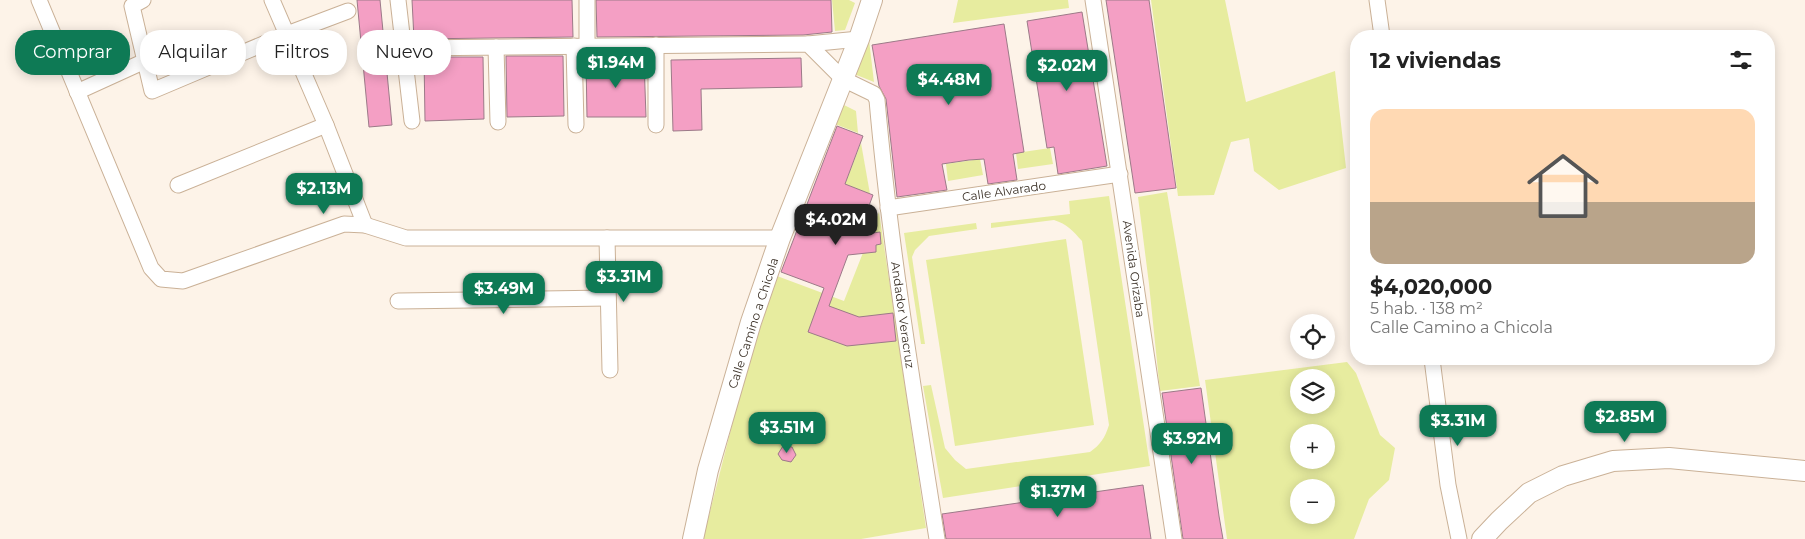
<!DOCTYPE html>
<html lang="es">
<head>
<meta charset="utf-8">
<style>
  :root { --surface:#fff; --page:#f2f2f2; --text:#222; --muted:#767676; --line:#e0e0e0; --accent:#0e7a55 }
  body { margin:0; font-family:Montserrat,sans-serif; background:var(--page); color:var(--text); height:100vh; display:flex; flex-direction:column; font-size:19px; white-space:nowrap }
  * { box-sizing:border-box; margin:0 }
  p { font-size:16px; color:var(--muted) }
  .icon { flex:none; width:28px; height:28px; fill:none; stroke:currentColor; stroke-width:2; stroke-linecap:round; stroke-linejoin:round }
  .map { position:relative; flex:1; overflow:hidden }
  .sheet { position:absolute; left:1350px; top:30px; width:425px; height:335px; display:flex; flex-direction:column; background:var(--surface); border-radius:20px; box-shadow:0 2px 12px #0003 }
  .sheet>* { flex:none }
  .guide { position:absolute; left:15px; top:30px; width:475px; height:45px; display:flex; gap:10px }
  .fabs { position:absolute; left:1290px; top:314px; display:grid; gap:10px }
  .fabs a { display:grid; place-items:center; width:45px; height:45px; border-radius:50%; background:var(--surface); box-shadow:0 2px 12px #0003; font-size:25px }
  .price { position:absolute; translate:-50% -42px; padding:0 11px; border-radius:10px; background:var(--accent); color:#fff; font-size:16px; line-height:32px; filter:drop-shadow(0 1px 2px #0008) }
  .price::after { content:''; position:absolute; left:50%; top:30px; width:15px; height:11px; margin-left:-8px; background:inherit; clip-path:polygon(0 0,100% 0,50% 100%) }
  .price.current { background:#222; color:#fff }
  ul { padding:0; list-style:none }
  li { display:grid; align-content:center; gap:10px; height:265px; padding:0 20px }
  li+li { border-top:1px solid var(--line) }
  li span { display:grid; place-items:center; height:155px; border-radius:15px; color:#555 }
  li>.icon { margin-inline-start:auto }
  span .icon { width:90px; height:90px; fill:#fffc; stroke-width:1 }
  li b { font-size:21px }
  h2 { display:flex; justify-content:space-between; align-items:center; height:60px; padding:0 20px; font-size:21px }
  .tag { padding:0 18px; border-radius:20px; background:var(--surface); box-shadow:0 2px 12px #0003; font-size:18px; line-height:45px }
  .tag.current { background:var(--accent); color:#fff }
  .map>svg:first-child { display:block }
  .green { fill:#e7ec9f; fill-rule:evenodd }
  .building { fill:#f49fc4; stroke:#9c7a88 }
  .lines { fill:none; stroke-linecap:round; stroke-linejoin:round }
  .street-casing { stroke:#cab197; stroke-width:17 }
  .secondary-casing { stroke:#cab197; stroke-width:22 }
  .street { stroke:#fff; stroke-width:15 }
  .secondary { stroke:#fff; stroke-width:20 }
  .labels { text-anchor:middle; dominant-baseline:central; stroke-width:5; stroke-linejoin:round; paint-order:stroke }
  .street-label { font-size:12px; fill:#3a3026; stroke:#fff }
</style>
</head>
<body>
<div class="map">
<svg width="1805" height="539" viewBox="0 0 1805 539">
  <rect width="100%" height="100%" fill="#fdf3e8"/>
  <g class="green">
    <polygon points="832,0 849,0 855,3 845,30 835,31"/>
    <polygon points="958,0 1068,0 1069,8 953,23"/>
    <polygon points="1151,0 1225,0 1246,102 1335,71 1346,168 1279,190 1254,171 1249,138 1231,142 1214,195 1178,196"/>
    <polygon points="869,40 874,82 854,74"/>
    <polygon points="842,104 856,111 858,133 835,124"/>
    <polygon points="861,143 870,194 845,184"/>
    <polygon points="1050,148 1053,164 1018,169 1016,153"/>
    <polygon points="980,159 983,175 948,181 946,164"/>
    <polygon points="1167,192 1200,386 1160,391 1149,284 1138,197"/>
    <path d="M1109 196 1150 466 943 498 923 386 931 385 945 448 955 460 966 469 1090 452C1100 445 1105 438 1109 425L1082 241C1073 231 1067 224 1054 220L991 228V223L1070 214 1069 201Z"/>
    <polygon points="879,212 926,528 861,539 703,539 743,382 777,276 844,301"/>
    <polygon points="976,223 977,229 929,236 915,250 912,257 925,344 921,344 904,233"/>
    <polygon points="1066,239 1094,425 955,446 926,260"/>
    <path d="M1347 362 1356 373 1380 435 1395 448 1389 480 1369 499 1354 539H1227L1205 380ZM1299 378H1326V405H1299ZM1299 432H1326V460H1299ZM1299 488H1326V515H1299Z"/>
  </g>
  <g class="building">
    <polygon points="357,0 380,0 392,125 369,127"/>
    <polygon points="412,0 572,0 573,37 414,39"/>
    <polygon points="596,0 831,0 832,32 803,35 597,37"/>
    <polygon points="1106,0 1149,0 1176,188 1135,193"/>
    <polygon points="1082,12 1107,166 1058,174 1054,147 1047,148 1027,21"/>
    <polygon points="1004,24 1024,152 1013,154 1017,180 988,184 984,159 969,160 942,164 947,190 897,197 886,99 879,86 872,45"/>
    <polygon points="506,56 563,56 564,116 507,117"/>
    <polygon points="424,57 483,57 484,119 425,121"/>
    <polygon points="801,58 802,87 701,89 702,130 673,131 671,60"/>
    <polygon points="586,60 644,60 646,117 587,117"/>
    <polygon points="837,126 863,136 845,184 873,195 858,235 880,232 881,244 876,245 876,252 848,255 829,306 859,317 893,313 896,341 847,346 808,332 824,288 781,272"/>
    <polygon points="1201,388 1219,516 1223,539 1183,539 1162,393"/>
    <polygon points="783,446 792,447 796,455 791,462 782,460 778,454"/>
    <polygon points="1143,485 1151,539 946,539 942,514"/>
  </g>
  <g class="lines">
    <g class="street-casing">
      <g id="street">
        <polyline points="39,0 151,268 161,279 183,281 344,224 365,225 406,238 780,238"/>
        <polyline points="143,0 132,6 152,91 287,34 348,11"/>
        <polyline points="272,0 326,125 365,225"/>
        <polyline points="398,0 412,121"/>
        <polyline points="587,0 587,46"/>
        <polyline points="1093,0 1174,539"/>
        <polyline points="1377,0 1382,36"/>
        <polyline points="808,44 859,39"/>
        <polyline points="656,45 656,125"/>
        <polyline points="574,46 576,125"/>
        <polyline points="496,47 498,122"/>
        <path d="M404 48 808 44 843 79 874 94 877 100C890 247 914 393 937 539"/>
        <polyline points="77,92 145,61"/>
        <polyline points="178,185 326,125"/>
        <polyline points="888,208 1120,174"/>
        <polyline points="607,238 610,370"/>
        <polyline points="398,301 608,298"/>
        <polyline points="1432,359 1448,485 1459,539"/>
      </g>
    </g>
    <g class="secondary-casing">
      <g id="secondary">
        <polyline points="693,539 708,470 751,322 780,238 859,39 872,0"/>
        <polyline points="1482,539 1499,521 1529,493 1563,476 1613,461 1669,458 1805,471"/>
      </g>
    </g>
    <use href="#street" class="street"/>
    <use href="#secondary" class="secondary"/>
  </g>
  <g class="labels">
    <g class="street-label">
      <text transform="translate(1004 191) rotate(-8)">Calle Alvarado</text>
      <text transform="translate(1134 269) rotate(82)">Avenida Orizaba</text>
      <text transform="translate(903 315) rotate(82)">Andador Veracruz</text>
      <text transform="translate(753 323) rotate(-72)">Calle Camino a Chicola</text>
    </g>
  </g>
</svg>
<div class="fabs">
<a><svg class="icon" aria-label="locate" viewBox="0 0 24 24"><circle cx="12" cy="12" r="6"/><path d="M12 2v4M12 18v4M2 12h4M18 12h4"/></svg></a>
<a><svg class="icon" aria-label="layers" viewBox="0 0 24 24"><path d="M12 4l9 5-9 5-9-5zM3 14l9 5 9-5"/></svg></a>
<a>+</a>
<a>−</a>
</div>
<b class="price" style="left:616px;top:89px">$1.94M</b>
<b class="price" style="left:1067px;top:92px">$2.02M</b>
<b class="price" style="left:949px;top:106px">$4.48M</b>
<b class="price" style="left:324px;top:215px">$2.13M</b>
<b class="price current" style="left:836px;top:246px">$4.02M</b>
<b class="price" style="left:624px;top:303px">$3.31M</b>
<b class="price" style="left:504px;top:315px">$3.49M</b>
<b class="price" style="left:1625px;top:443px">$2.85M</b>
<b class="price" style="left:1458px;top:447px">$3.31M</b>
<b class="price" style="left:787px;top:454px">$3.51M</b>
<b class="price" style="left:1192px;top:465px">$3.92M</b>
<b class="price" style="left:1058px;top:518px">$1.37M</b>
<div class="guide">
<a class="tag current">Comprar</a>
<a class="tag">Alquilar</a>
<a class="tag">Filtros</a>
<a class="tag">Nuevo</a>
</div>
<section class="sheet">
<h2>12 viviendas<svg class="icon" aria-label="filters" viewBox="0 0 24 24"><path d="M4 7h16M4 17h16"/><circle cx="9" cy="7" r="2"/><circle cx="15" cy="17" r="2"/></svg></h2>
<ul>
<li><span style="background:linear-gradient(#ffd9b3 60%,#b9a48a 0)"><svg class="icon" aria-label="home" viewBox="0 0 24 24"><path d="M3 11l9-7 9 7M6 9v11h12V9"/></svg></span><div><b>$4,020,000</b><p>5 hab. · 138 m²</p><p>Calle Camino a Chicola</p></div></li>
</ul>
</section>
</div>
</body>
</html>
